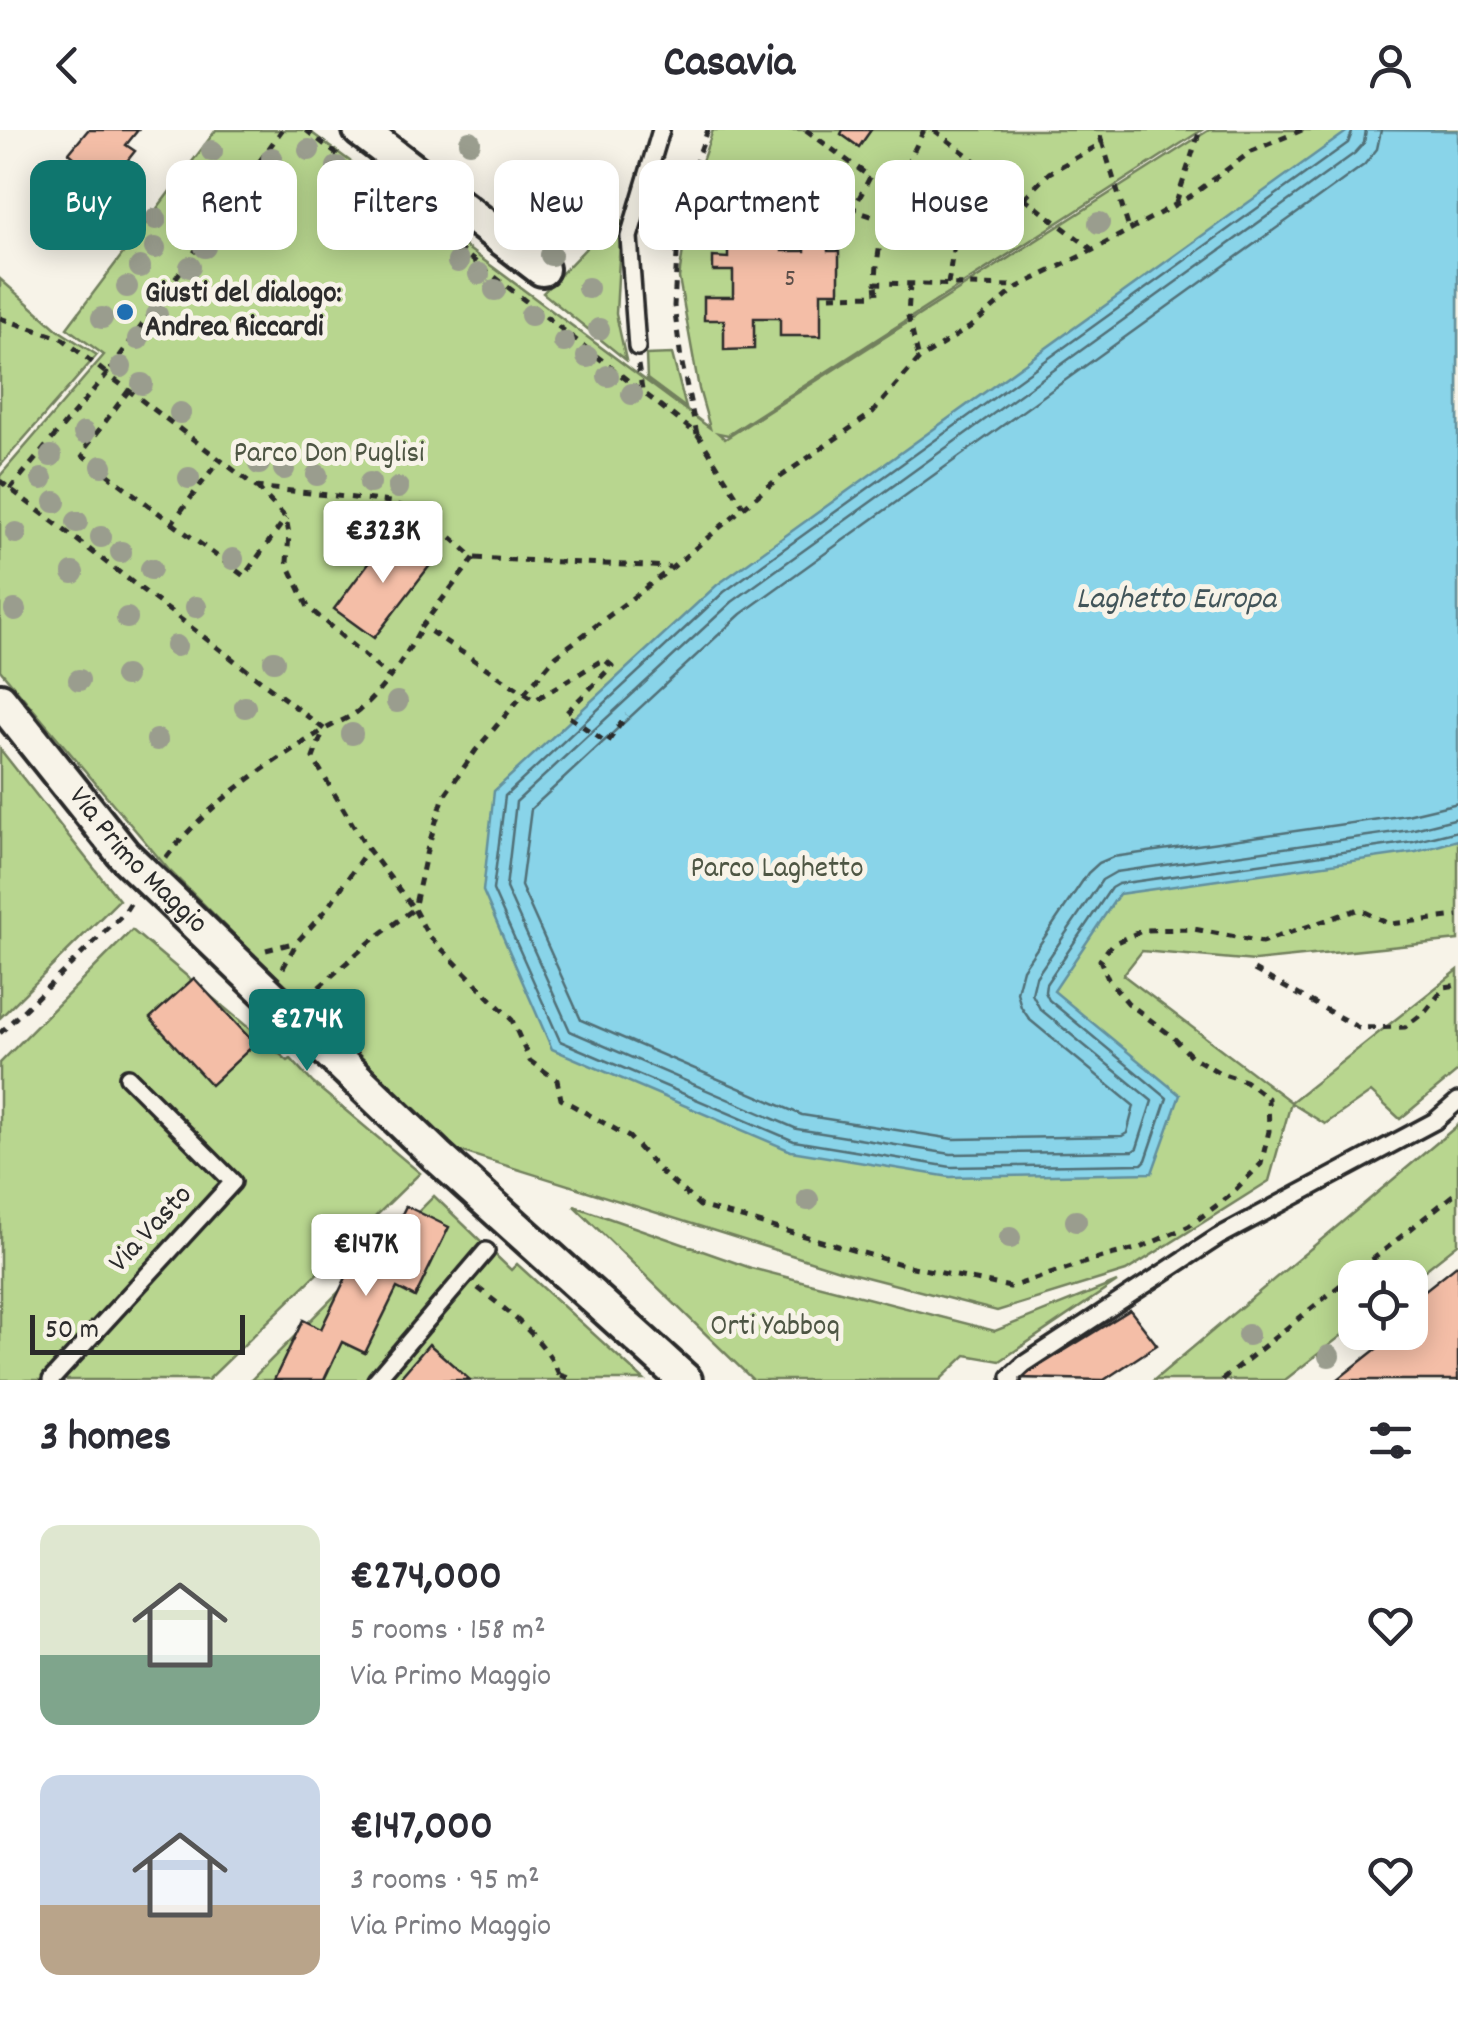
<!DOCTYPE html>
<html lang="en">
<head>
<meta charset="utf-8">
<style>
  :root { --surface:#fff; --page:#f7f7f7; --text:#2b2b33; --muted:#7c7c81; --accent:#0f766e }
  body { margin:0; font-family:Dekko,sans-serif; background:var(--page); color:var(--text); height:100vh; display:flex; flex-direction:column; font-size:38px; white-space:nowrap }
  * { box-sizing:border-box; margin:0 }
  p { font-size:32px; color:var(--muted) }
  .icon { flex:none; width:55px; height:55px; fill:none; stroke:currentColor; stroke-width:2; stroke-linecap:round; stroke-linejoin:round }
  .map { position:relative; height:1250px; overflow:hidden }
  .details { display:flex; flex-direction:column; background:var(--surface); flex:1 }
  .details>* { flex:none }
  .top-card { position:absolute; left:30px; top:30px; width:1400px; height:90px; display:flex; gap:20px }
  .fabs { position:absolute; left:1338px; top:1130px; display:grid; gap:20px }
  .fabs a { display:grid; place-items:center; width:90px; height:90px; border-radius:20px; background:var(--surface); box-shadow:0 5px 25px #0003; font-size:50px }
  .scale { position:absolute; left:30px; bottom:25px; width:215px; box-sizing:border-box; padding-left:10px; border:5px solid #2b2b2b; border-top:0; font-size:28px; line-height:35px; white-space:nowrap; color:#2b2b2b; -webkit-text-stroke:8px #f7f3e8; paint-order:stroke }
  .price { position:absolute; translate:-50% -85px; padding:0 22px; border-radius:10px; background:#fff; color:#222; font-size:32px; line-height:65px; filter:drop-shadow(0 2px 5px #0008) }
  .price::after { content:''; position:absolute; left:50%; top:60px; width:30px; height:22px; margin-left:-15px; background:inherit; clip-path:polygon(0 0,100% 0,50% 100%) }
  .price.on { background:var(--accent); color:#fff }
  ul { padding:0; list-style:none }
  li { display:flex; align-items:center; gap:30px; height:250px; padding:0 40px }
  li span { display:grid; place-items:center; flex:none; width:280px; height:200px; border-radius:20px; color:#555 }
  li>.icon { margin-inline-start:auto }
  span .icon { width:120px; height:120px; fill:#fffc; stroke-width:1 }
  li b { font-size:42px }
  h2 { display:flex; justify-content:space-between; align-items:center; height:120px; padding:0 40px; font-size:42px }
  .pill { padding:0 35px; border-radius:20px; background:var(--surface); box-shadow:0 5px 25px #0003; font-size:35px; line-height:90px }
  .pill.on { background:var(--accent); color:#fff }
  header { display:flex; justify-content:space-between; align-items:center; height:130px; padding:0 40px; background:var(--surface); font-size:45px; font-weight:700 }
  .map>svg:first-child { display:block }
  .green { fill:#b8d68f; stroke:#72805d; stroke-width:2.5 }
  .water { fill:#89d4e9; stroke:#63909d; stroke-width:2.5 }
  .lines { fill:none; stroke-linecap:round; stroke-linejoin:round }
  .shore { stroke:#516f77; stroke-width:2.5 }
  .building { fill:#f4bea7; stroke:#2b2b2b; stroke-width:2.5 }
  .service-casing { stroke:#2b2b2b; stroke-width:22 }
  .minor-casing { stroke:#2b2b2b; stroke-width:40 }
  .path { stroke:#2b2b2b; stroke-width:5; stroke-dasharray:8 8; stroke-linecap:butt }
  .service { stroke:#f7f3e8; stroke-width:15 }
  .minor { stroke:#f7f3e8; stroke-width:32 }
  .tree { fill:#9a9d8e }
  .poi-dot { fill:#1f6fb2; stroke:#f7f3e8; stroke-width:4 }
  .labels { text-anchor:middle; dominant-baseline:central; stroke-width:10; stroke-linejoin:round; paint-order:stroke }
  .number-label { font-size:25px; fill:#5d504a }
  .poi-label { font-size:30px; font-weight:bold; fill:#2b2b2b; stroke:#f7f3e8; text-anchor:start }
  .park-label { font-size:30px; fill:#4e5644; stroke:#f7f3e8 }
  .street-label { font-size:30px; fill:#2b2b2b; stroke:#f7f3e8 }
  .water-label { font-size:32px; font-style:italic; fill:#42555a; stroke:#f7f3e8 }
</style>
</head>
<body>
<header><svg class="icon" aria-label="back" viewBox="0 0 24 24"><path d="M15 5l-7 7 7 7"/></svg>Casavia<svg class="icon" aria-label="person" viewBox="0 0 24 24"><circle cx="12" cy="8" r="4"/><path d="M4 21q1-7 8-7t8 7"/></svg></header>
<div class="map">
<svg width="1458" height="1250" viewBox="0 0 1458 1250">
  <rect width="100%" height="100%" fill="#f7f3e8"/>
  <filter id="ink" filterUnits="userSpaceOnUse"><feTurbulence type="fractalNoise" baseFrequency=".01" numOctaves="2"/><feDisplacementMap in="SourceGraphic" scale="20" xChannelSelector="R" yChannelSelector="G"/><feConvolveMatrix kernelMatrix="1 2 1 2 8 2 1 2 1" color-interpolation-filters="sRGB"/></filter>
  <g filter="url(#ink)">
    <g class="green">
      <polygon points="216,0 308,0 710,298 699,259 679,148 691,63 713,0 1202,0 728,305 718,303 725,309 1209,0 1458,0 1458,810 1255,831 1142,821 1123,845 1291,972 1458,840 1458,941 1400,989 1371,962 1325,994 1291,973 1269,1051 1126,1141 997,1181 839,1140 450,1018 169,740 0,540 0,346 104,225 67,198"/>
      <polygon points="613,90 621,91 616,184 626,230 543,163"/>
      <polygon points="0,149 58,200 97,225 0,336"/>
      <polygon points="672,224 686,278 647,249 646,225"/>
      <polygon points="0,619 119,770 0,888"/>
      <polygon points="132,800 288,931 291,929 313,953 420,1043 208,1250 0,1250 0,933"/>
      <polygon points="1458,995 1458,1114 1410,1152 1410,1148 1355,1148 1355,1195 1285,1250 1154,1250"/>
      <polygon points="434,1066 511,1140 517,1134 644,1250 251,1250"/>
      <polygon points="574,1076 751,1138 995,1201 1117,1152 1000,1231 966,1225 940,1250 753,1250"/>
    </g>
    <polygon class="water" points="1349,0 1458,1 1458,710 1416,722 1119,764 1054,861 1180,965 1152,1043 950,1047 791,1021 552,919 483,761 494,661 717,455"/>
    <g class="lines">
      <g class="shore">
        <polyline points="1353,0 1348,13 724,462 505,666 493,760 560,911 794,1011 951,1037 1142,1034 1146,1030 1167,968 1049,870 1045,862 1046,854 1111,758 1118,754 1413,712 1458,701"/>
        <polyline points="1366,0 1364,13 1355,23 732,472 516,672 506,758 570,901 797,999 951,1024 1133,1021 1137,1018 1152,971 1040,879 1032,864 1036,847 1102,750 1116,742 1410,700 1458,688"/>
        <polyline points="1381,0 1377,19 1364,35 741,484 531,679 521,756 581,890 802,985 953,1009 1122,1006 1127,1003 1134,976 1030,890 1021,877 1017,862 1023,839 1088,743 1099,733 1113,727 1407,685 1458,673"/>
      </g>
    </g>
    <g class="building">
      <polygon points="88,0 138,0 126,15 135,21 108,55 69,23"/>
      <polygon points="843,0 871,0 859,17 841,4"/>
      <polygon points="805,103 828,103 828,121 839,121 839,162 821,162 821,206 780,206 780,188 754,188 754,219 724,220 724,190 704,190 704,167 733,167 733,141 713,141 713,127 728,128 728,106 782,105 782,121 805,121"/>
      <polygon points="391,403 431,434 374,508 334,479"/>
      <polygon points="194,848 255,914 211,955 150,888"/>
      <polygon points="406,1076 449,1097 415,1167 397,1158 365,1223 342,1212 324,1250 274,1250 303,1190 321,1199 353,1133 373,1143"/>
      <polygon points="1458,1134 1458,1250 1337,1250 1394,1205 1392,1202 1410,1202 1410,1172"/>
      <polygon points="1130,1180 1157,1215 1104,1250 1020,1248"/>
      <polygon points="429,1214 470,1250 398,1250"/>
    </g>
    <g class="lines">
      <g class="service-casing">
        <g id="service">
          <polyline points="637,217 629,107 661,0"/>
          <polyline points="51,1250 233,1052 128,947"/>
          <polyline points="376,1250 486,1121"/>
          <polyline points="1012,1250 1010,1247 1024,1234 1218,1107 1435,991 1458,971"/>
        </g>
      </g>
      <g class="minor-casing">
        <g id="minor">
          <polyline points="360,0 542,139"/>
          <path id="s1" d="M0 570 124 725 437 1026 685 1250"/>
        </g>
      </g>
      <g class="path">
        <polyline points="306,0 343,29"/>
        <polyline points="806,0 870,47 853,80 886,91"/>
        <path d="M924 0C899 50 877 97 876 153L1016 156"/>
        <polyline points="934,0 1093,120"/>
        <polyline points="1302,0 1252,21 1191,66 1093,120 1018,157 970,197 919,229 871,284 776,350 673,437 556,526 476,620 444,666 427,720 414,779 428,805 512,890 530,931 557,950 561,969 629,1007 661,1042 700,1076 908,1136 1010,1157 1102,1127 1140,1118 1189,1096 1228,1067 1261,1034 1269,1001 1268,968 1245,951 1218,942 1191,926 1173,907 1128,873 1108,849 1100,830 1112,814 1144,800 1194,799 1262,812 1359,779 1390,794 1458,786"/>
        <polyline points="1102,11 1129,99"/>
        <polyline points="356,39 698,305 743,376"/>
        <polyline points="1024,68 1049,43 1102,13 1099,0"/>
        <polyline points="1176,73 1200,0"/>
        <polyline points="662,77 680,74 853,80"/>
        <polyline points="544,107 567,80 616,81"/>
        <polyline points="910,154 908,186 919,229"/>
        <polyline points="948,154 953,120 988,40"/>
        <polyline points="830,166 877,165 876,153"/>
        <polyline points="0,188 63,209 107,244 282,0"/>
        <polyline points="638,235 642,259"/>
        <polyline points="129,260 81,324 172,393 220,329"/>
        <polyline points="697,304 681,229 674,176 680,74 708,0"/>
        <polyline points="0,351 324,599 313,628 365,715 414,779 371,811 309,866"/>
        <polyline points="257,357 286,388 289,404 287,432 308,477 388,546"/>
        <polyline points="10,359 107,244 256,357 390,372 426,385 474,428 670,437"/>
        <polyline points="172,393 244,446 286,388"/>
        <polyline points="474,428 422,496 535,570 604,529 612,536 565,584 607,613 627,585"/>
        <path d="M166 728C207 674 265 636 322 601 333 594 346 590 357 582 383 562 407 524 422 496"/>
        <polyline points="266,820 297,812"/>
        <polyline points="283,838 297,812 326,780 368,719"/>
        <polyline points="1254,840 1359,898 1405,897 1426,881 1445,857 1458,855"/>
        <polyline points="0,903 124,783 131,772"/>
        <path d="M478 1158C509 1182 549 1212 561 1250"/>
        <polyline points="560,1245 575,1250"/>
        <polyline points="1222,1250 1458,1061"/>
      </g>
      <use href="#service" class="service"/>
      <use href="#minor" class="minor"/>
    </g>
    <g class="tree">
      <circle cx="470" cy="12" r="11"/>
      <circle cx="309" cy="20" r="11"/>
      <circle cx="212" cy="21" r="11"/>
      <circle cx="272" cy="28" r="11"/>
      <circle cx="337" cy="37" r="11"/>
      <circle cx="511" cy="49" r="11"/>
      <circle cx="259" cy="50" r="11"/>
      <circle cx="357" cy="57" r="11"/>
      <circle cx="202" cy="59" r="11"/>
      <circle cx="242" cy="72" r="11"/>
      <circle cx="385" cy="72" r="11"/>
      <circle cx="186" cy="79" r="11"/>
      <circle cx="156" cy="89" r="11"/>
      <circle cx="1099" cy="93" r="11"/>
      <circle cx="222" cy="95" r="11"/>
      <circle cx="411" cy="96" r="11"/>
      <circle cx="205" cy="117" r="11"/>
      <circle cx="155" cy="118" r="11"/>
      <circle cx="551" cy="125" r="11"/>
      <circle cx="458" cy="132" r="11"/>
      <circle cx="140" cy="137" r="11"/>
      <circle cx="190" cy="137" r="11"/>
      <circle cx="479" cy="144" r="11"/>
      <circle cx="127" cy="157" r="11"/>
      <circle cx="588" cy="158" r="11"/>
      <circle cx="495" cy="160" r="11"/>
      <circle cx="157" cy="185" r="11"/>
      <circle cx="531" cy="185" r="11"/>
      <circle cx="102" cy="188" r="11"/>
      <circle cx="599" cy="199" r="11"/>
      <circle cx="138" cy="209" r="11"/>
      <circle cx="564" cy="212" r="11"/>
      <circle cx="587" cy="227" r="11"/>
      <circle cx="121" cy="237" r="11"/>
      <circle cx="608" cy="246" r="11"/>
      <circle cx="142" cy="254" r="11"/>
      <circle cx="632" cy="264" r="11"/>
      <circle cx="180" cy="283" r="11"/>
      <circle cx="84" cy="303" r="11"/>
      <circle cx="51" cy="326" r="11"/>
      <circle cx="259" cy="334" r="11"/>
      <circle cx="102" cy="336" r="11"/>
      <circle cx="284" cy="339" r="11"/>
      <circle cx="317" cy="345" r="11"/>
      <circle cx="189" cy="348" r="11"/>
      <circle cx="42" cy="349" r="11"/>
      <circle cx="370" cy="353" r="11"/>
      <circle cx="398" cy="358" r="11"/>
      <circle cx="55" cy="372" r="11"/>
      <circle cx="77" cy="392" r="11"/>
      <circle cx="16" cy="403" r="11"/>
      <circle cx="101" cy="407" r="11"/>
      <circle cx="121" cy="422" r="11"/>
      <circle cx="233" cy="429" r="11"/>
      <circle cx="151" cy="439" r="11"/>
      <circle cx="73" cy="443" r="11"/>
      <circle cx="196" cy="477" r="11"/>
      <circle cx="15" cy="480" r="11"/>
      <circle cx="127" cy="488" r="11"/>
      <circle cx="176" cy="516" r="11"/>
      <circle cx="274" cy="531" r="11"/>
      <circle cx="125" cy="546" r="11"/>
      <circle cx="79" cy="550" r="11"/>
      <circle cx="397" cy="572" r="11"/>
      <circle cx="245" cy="577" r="11"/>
      <circle cx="352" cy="604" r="11"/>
      <circle cx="157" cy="610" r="11"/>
      <circle cx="808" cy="1070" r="11"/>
      <circle cx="1076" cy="1091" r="11"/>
      <circle cx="1010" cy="1108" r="11"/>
      <circle cx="1248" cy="1205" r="11"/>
      <circle cx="1329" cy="1226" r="11"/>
    </g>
  </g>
  <circle class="poi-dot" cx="125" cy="182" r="10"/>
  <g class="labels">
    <g class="number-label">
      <text x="790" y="150">5</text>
    </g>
    <g class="poi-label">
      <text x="145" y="165">Giusti del dialogo:<tspan x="145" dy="34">Andrea Riccardi</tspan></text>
    </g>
    <g class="park-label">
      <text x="329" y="325">Parco Don Puglisi</text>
      <text x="777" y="740">Parco Laghetto</text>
      <text x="775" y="1198">Orti Yabboq</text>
    </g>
    <g class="street-label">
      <text stroke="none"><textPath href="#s1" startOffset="212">Via Primo Maggio</textPath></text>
      <text transform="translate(152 1100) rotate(-47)">Via Vasto</text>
    </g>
    <g class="water-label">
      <text x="1176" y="471">Laghetto Europa</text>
    </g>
  </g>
</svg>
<div class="fabs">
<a><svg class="icon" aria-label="locate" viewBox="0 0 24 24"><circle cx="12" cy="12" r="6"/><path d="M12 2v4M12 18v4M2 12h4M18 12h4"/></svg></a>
</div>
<div class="scale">50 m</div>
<b class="price" style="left:383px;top:456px">€323K</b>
<b class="price on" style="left:307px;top:944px">€274K</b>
<b class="price" style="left:366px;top:1169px">€147K</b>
<div class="top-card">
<a class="pill on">Buy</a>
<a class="pill">Rent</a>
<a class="pill">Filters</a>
<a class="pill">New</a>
<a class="pill">Apartment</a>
<a class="pill">House</a>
</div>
</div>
<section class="details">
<h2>3 homes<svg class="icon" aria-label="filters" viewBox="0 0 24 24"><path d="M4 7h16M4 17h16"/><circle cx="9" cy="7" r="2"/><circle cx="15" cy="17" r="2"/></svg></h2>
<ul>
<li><span style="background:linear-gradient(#dfe7d0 65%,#7fa58c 0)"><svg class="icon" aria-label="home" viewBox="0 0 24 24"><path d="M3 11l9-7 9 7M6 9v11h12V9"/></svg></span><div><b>€274,000</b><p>5 rooms · 158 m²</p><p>Via Primo Maggio</p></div><svg class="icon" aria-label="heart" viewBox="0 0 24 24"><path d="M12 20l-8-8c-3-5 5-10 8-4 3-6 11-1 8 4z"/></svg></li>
<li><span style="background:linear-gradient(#c9d6e8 65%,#b9a48a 0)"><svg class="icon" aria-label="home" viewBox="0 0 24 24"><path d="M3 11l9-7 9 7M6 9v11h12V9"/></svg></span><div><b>€147,000</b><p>3 rooms · 95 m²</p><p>Via Primo Maggio</p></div><svg class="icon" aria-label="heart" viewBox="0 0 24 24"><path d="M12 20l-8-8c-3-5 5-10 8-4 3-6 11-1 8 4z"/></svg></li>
</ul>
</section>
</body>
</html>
